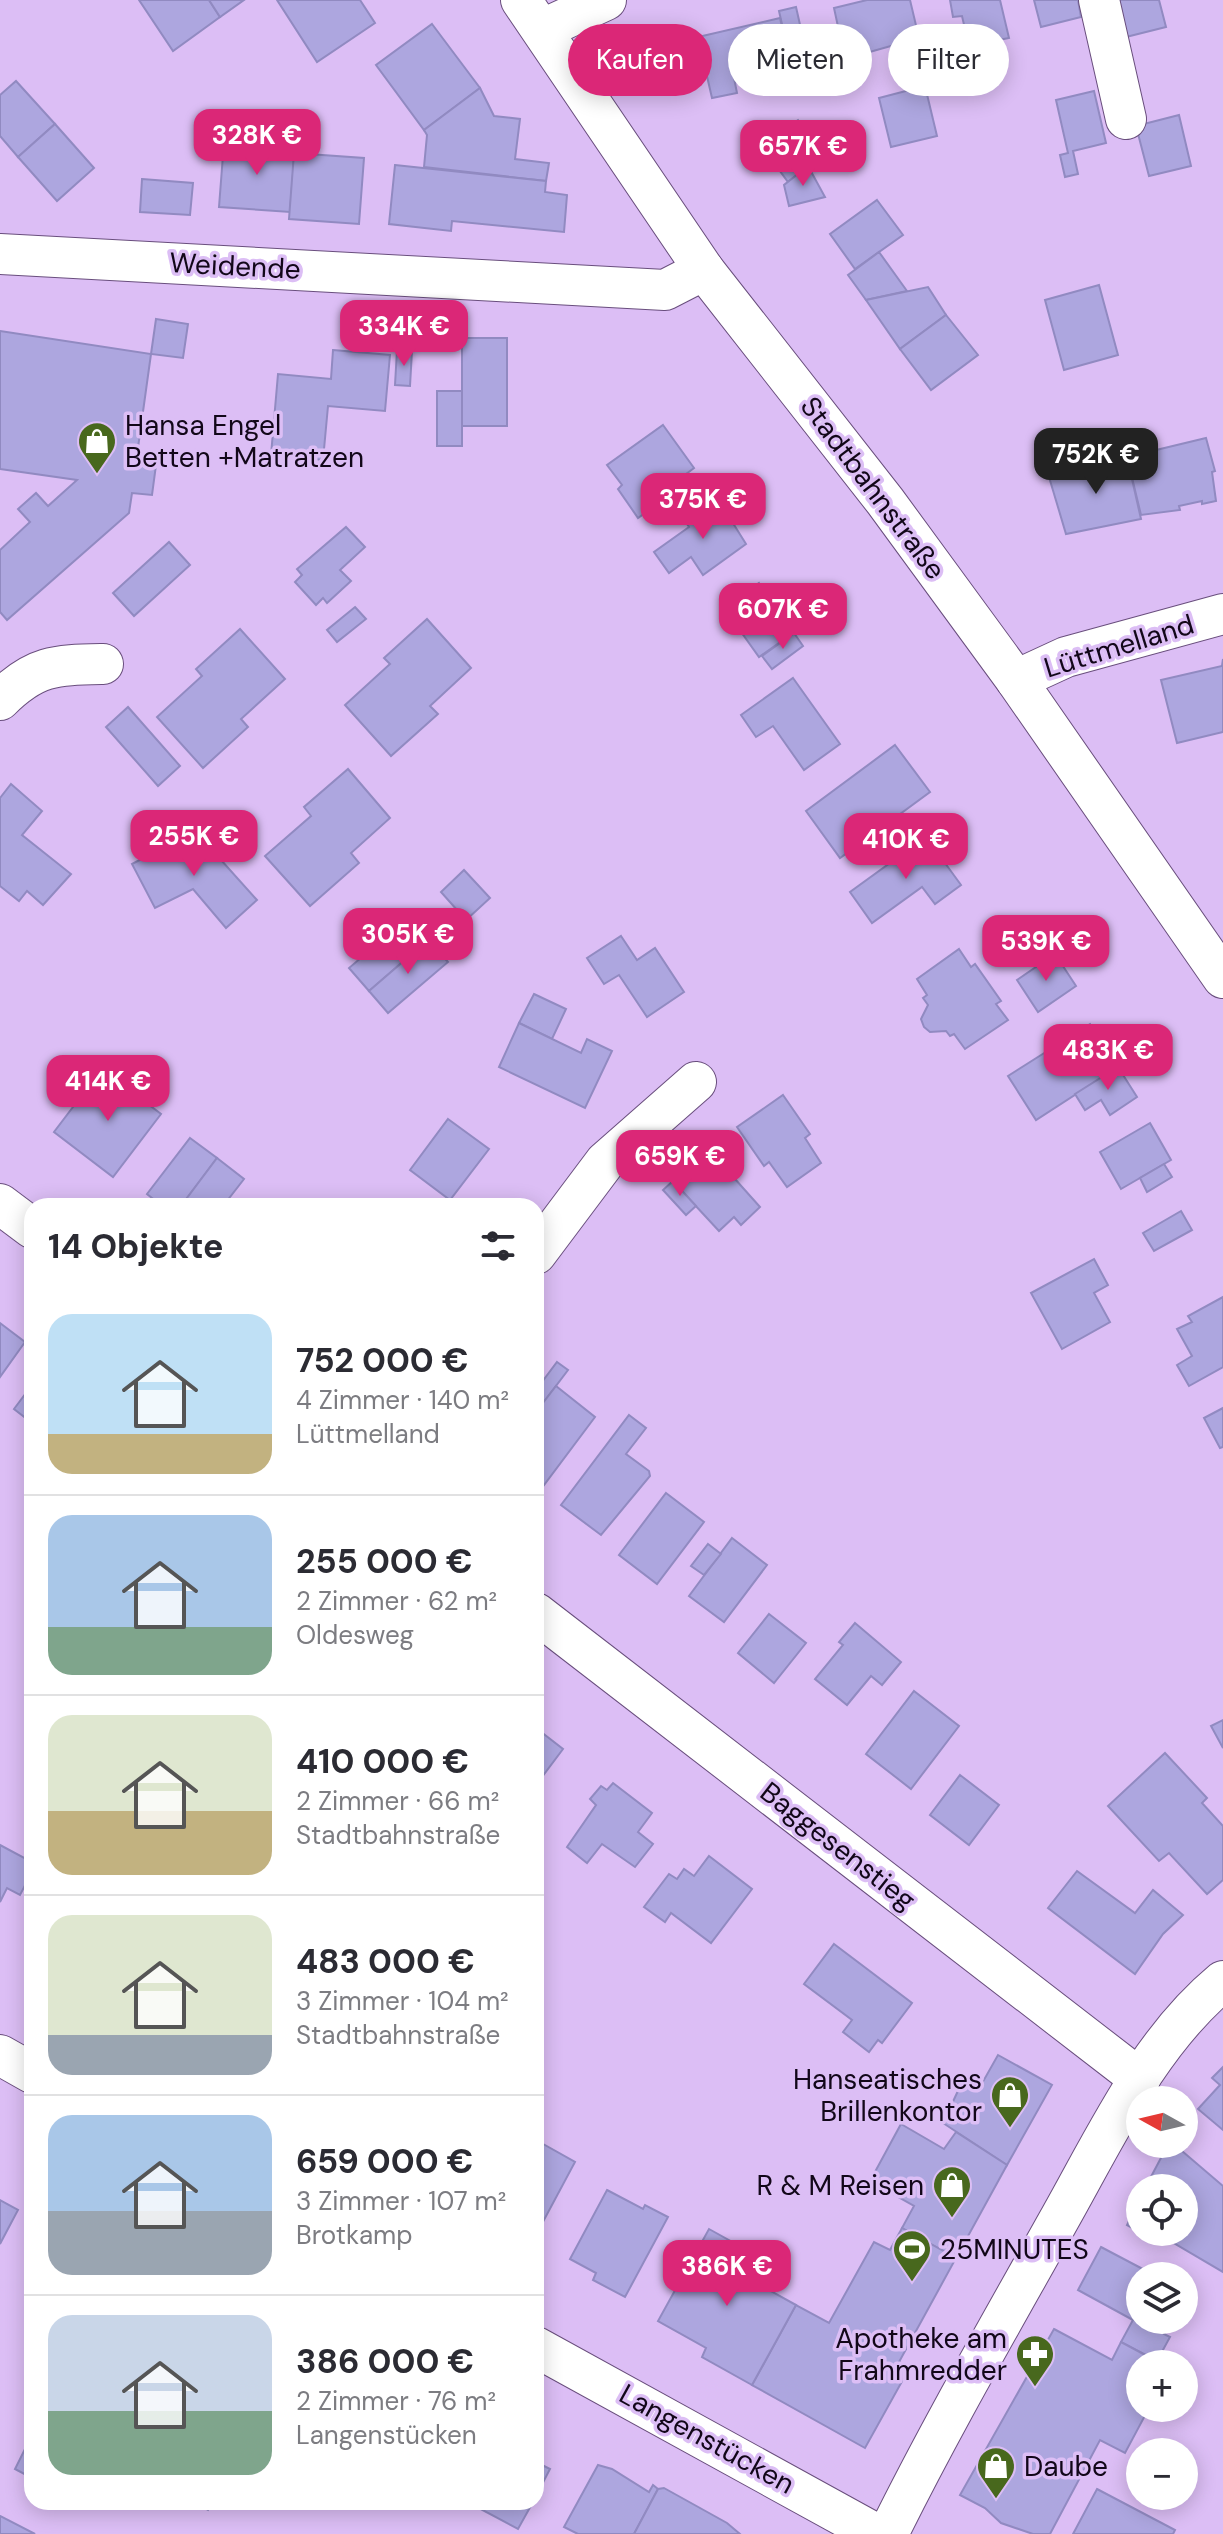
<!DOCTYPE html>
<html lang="de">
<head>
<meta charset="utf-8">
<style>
  :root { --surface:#fff; --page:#f7f7f7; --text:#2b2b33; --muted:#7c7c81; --line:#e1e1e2; --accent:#db2777 }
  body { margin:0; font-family:"DM Sans",sans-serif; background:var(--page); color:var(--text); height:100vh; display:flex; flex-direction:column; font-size:30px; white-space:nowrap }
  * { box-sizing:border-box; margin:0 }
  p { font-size:26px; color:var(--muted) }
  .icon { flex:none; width:44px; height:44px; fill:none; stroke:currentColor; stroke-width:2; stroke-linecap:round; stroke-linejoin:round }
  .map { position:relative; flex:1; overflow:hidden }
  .drawer { position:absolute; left:24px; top:1198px; width:520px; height:1312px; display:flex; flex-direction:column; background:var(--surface); border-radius:24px; box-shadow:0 4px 20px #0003 }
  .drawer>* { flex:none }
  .top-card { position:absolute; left:568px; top:24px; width:534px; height:72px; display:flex; gap:16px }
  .needle { width:52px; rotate:278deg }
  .controls { position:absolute; left:1126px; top:2086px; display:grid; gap:16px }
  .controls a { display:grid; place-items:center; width:72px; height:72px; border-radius:50%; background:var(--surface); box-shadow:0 4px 20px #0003; font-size:40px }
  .price { position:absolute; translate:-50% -68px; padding:0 18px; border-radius:16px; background:var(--accent); color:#fff; font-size:26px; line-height:52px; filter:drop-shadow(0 2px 4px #0008) }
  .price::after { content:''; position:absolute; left:50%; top:48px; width:24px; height:18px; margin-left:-12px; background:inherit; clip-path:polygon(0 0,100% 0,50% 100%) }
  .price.selected { background:#222; color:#fff }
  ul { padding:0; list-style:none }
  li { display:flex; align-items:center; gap:24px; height:200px; padding:0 24px }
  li+li { border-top:2px solid var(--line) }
  li span { display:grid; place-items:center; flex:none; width:224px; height:160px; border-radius:24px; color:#555 }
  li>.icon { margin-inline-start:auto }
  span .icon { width:96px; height:96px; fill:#fffc; stroke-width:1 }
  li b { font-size:34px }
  h2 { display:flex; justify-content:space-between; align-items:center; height:96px; padding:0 24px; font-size:34px }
  .tag { padding:0 28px; border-radius:36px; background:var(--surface); box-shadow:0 4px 20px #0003; font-size:28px; line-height:72px }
  .tag.selected { background:var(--accent); color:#fff }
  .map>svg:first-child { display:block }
  .building { fill:#ada6df; stroke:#918ac1; stroke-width:2 }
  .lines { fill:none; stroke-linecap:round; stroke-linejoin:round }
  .minor-casing { stroke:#694e7d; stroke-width:42 }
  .minor { stroke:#fff; stroke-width:40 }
  .labels { text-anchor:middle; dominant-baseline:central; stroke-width:7; stroke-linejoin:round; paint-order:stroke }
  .street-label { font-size:28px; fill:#120719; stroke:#dcbef5 }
  .poi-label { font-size:28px; fill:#120719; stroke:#dcbef5; text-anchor:start }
</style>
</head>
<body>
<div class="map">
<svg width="1223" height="2534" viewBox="0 0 1223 2534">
  <rect width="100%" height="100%" fill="#dcbef5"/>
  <g class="building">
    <polygon points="139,0 209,0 220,17 173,51"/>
    <polygon points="209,0 244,0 220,17"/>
    <polygon points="277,0 360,0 375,23 317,62"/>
    <polygon points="867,0 910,0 919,38 845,59 834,8"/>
    <polygon points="950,0 1000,0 1009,38 969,46 962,16 953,17"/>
    <polygon points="1034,0 1078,0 1081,17 1041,27"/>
    <polygon points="1108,0 1159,0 1166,27 1118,39"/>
    <polygon points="796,7 803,38 786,42 779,11"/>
    <polygon points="780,18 791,65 734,78 737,93 712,98 698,37"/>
    <polygon points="432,24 480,88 424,130 376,65"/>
    <polygon points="16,81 55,124 18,157 0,136 0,95"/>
    <polygon points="925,86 937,136 891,147 879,98"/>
    <polygon points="480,88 494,116 520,119 515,159 549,163 546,181 424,167 427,135 424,130"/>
    <polygon points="1094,91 1106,143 1073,151 1078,174 1065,177 1060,155 1068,153 1056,100"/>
    <polygon points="1179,115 1191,166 1149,176 1136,126"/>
    <polygon points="798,120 824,154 788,182 766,152 785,137 781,132"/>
    <polygon points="55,124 94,168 57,201 18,157"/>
    <polygon points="224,142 295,147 290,212 219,207"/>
    <polygon points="294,153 364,158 359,224 289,219"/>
    <polygon points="395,165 546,181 545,192 567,195 564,232 452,221 451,231 389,224"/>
    <polygon points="808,166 825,197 789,206 784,185"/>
    <polygon points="142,179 193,183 190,215 140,212"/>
    <polygon points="877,200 903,235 855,269 830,234"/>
    <polygon points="879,252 907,291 866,300 848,275"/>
    <polygon points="1099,285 1118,355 1064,370 1045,300"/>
    <polygon points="928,287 946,315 900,349 866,300"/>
    <polygon points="946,315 978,355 931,390 900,349"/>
    <polygon points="156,319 188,324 183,358 151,354"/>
    <polygon points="0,331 151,354 136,462 156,465 152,495 132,493 129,513 7,620 0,612 0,550 30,522 18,509 36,493 48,506 77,480 0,469"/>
    <rect x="462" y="338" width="45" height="88"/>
    <polygon points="333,350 390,355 385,411 328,406 323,460 271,455 278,374 331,379"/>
    <polygon points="397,350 412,351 410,386 395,385"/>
    <rect x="437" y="391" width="25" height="55"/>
    <polygon points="663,425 694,468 670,486 674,492 638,518 618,489 622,485 607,465"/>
    <polygon points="1206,438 1215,471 1212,472 1216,501 1202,504 1202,501 1179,506 1180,510 1141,515 1127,457"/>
    <polygon points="1127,457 1141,519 1066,534 1049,477"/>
    <polygon points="711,501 715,507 721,504 746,544 703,575 691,557 669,573 654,552 689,527 685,521"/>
    <polygon points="346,527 365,547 340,570 351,581 327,603 323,598 316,605 295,582 302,575 297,569"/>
    <polygon points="169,542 190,565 134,616 113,593"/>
    <polygon points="759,583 767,595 776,588 803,626 759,657 724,608"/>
    <polygon points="355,607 366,619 337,642 327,630"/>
    <polygon points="427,619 471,668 430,706 438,714 391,756 345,705 390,664 384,658"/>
    <polygon points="240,629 285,679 241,719 248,727 203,768 157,717 202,676 196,669"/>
    <polygon points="794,633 803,646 772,669 762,656"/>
    <polygon points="1223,659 1223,732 1177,743 1161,680 1222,666"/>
    <polygon points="793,678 840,744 804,770 773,726 756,737 741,715"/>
    <polygon points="128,707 180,766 158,786 106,727"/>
    <polygon points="895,745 930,792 840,858 806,811"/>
    <polygon points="348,769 390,818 351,853 359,863 310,906 265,856 311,816 304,807"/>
    <polygon points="11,784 42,811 22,835 71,874 43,905 27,891 19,901 0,886 0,798"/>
    <polygon points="195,831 257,900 226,928 193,889 155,908 132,864"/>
    <polygon points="926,837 961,885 935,904 922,887 872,923 850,892"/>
    <polygon points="464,870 490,898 466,920 441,892"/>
    <polygon points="409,917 428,940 369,991 349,968"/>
    <polygon points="621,936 637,960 655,948 684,992 647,1017 619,975 604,984 587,958"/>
    <polygon points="428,940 448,962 388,1013 369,991"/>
    <polygon points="959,949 971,967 975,964 1001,1001 996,1004 1008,1020 965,1049 954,1034 950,1036 946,1031 930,1032 924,1027 921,1019 928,1005 923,998 927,995 917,979"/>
    <polygon points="1055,954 1076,986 1038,1012 1017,980"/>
    <polygon points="534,994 566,1009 552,1039 519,1023"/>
    <polygon points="519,1023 581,1053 587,1039 612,1051 585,1108 499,1067"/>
    <polygon points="1090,1024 1118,1067 1036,1120 1008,1076"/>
    <polygon points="1118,1067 1137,1097 1110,1115 1101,1100 1085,1110 1075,1094"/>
    <polygon points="102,1069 161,1114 113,1177 54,1132"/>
    <polygon points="783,1095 810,1134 805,1138 821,1163 787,1187 769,1162 764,1166 737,1127"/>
    <polygon points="448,1119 489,1149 450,1200 410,1170"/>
    <polygon points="1150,1123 1171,1160 1121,1189 1100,1152"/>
    <polygon points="190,1138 217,1158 181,1206 162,1206 147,1194"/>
    <polygon points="694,1151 701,1159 710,1151 760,1207 741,1225 734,1217 719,1231 668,1176"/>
    <polygon points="217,1158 244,1179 223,1206 181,1206"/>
    <polygon points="1164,1164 1172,1177 1147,1192 1140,1178"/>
    <polygon points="673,1181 696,1206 686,1215 663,1190"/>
    <polygon points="1181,1211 1192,1230 1154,1251 1143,1233"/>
    <polygon points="1094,1259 1108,1285 1094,1293 1110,1322 1062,1349 1031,1293"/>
    <polygon points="1223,1297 1223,1367 1189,1386 1177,1365 1192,1356 1177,1329 1192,1322 1188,1316"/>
    <polygon points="0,1323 25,1342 0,1377"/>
    <polygon points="557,1362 568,1370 540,1407 536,1404 536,1390"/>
    <polygon points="32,1385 32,1423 14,1409"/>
    <polygon points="556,1386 595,1417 544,1485 536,1479 536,1412"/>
    <polygon points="1223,1408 1223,1447 1220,1448 1204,1418"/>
    <polygon points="629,1415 646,1428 626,1454 649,1471 650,1476 601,1535 561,1505"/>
    <polygon points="666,1493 704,1522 657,1584 619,1555"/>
    <polygon points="732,1538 767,1565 724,1622 689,1596"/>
    <polygon points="708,1544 721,1554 704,1575 691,1566"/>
    <polygon points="769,1614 806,1643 774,1683 738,1653"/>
    <polygon points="855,1623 901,1662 882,1685 871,1676 847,1705 815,1679 843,1645 839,1642"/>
    <polygon points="914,1691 959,1726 911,1789 866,1754"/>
    <polygon points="1223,1720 1223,1748 1211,1726"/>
    <polygon points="536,1728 563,1749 536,1785"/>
    <polygon points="1165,1753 1207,1798 1202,1803 1223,1826 1223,1880 1207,1894 1169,1853 1159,1861 1108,1806"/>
    <polygon points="960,1775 999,1805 969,1845 930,1815"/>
    <polygon points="613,1783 652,1813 638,1832 653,1844 635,1867 602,1844 587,1863 567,1847 596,1805 590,1799 601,1786 607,1790"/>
    <polygon points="0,1845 32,1862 32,1872 20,1895 7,1888 0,1902"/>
    <polygon points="709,1856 752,1889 711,1943 671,1913 665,1922 644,1907 669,1874 677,1879 684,1869 694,1876"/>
    <polygon points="1077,1871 1135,1913 1153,1890 1183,1915 1163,1934 1135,1974 1048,1908"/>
    <polygon points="834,1944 912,2003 882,2043 878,2040 869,2052 843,2032 852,2020 804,1984"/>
    <polygon points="998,2055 1052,2085 1007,2165 943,2123 964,2078 980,2087"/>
    <polygon points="1223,2067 1223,2130 1198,2109 1220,2085 1212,2078"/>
    <polygon points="901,2124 944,2149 956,2132 1007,2165 956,2258 902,2228 914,2206 870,2181"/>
    <polygon points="536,2140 575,2162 537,2233 536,2233"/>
    <polygon points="1175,2145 1223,2186 1223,2272 1155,2232 1184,2232 1184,2188 1145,2188 1162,2156 1173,2155"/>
    <polygon points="607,2190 643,2209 645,2205 668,2217 625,2297 593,2280 596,2273 570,2259"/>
    <polygon points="1140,2199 1140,2232 1148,2232 1145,2235 1127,2225"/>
    <polygon points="0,2200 18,2210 0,2244"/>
    <polygon points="902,2228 956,2258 899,2362 910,2367 865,2448 752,2385 796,2305 829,2323 874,2242 890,2250"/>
    <polygon points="709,2229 761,2258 749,2279 796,2305 752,2385 702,2357 706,2348 658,2321"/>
    <polygon points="1101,2247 1156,2276 1140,2276 1140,2320 1171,2320 1164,2334 1170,2337 1157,2361 1121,2342 1133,2320 1078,2290"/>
    <polygon points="1054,2329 1112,2360 1121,2342 1162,2364 1140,2364 1140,2408 1149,2408 1125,2453 1100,2440 1050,2534 1033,2534 1001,2523 985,2508 960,2495"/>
    <polygon points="31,2437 32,2437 32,2478 15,2469"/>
    <polygon points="536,2462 550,2469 536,2496"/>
    <polygon points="598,2465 612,2469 649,2492 653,2485 658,2489 634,2534 578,2534 564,2527"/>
    <polygon points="664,2488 727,2523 740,2534 634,2534 658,2489"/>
    <polygon points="1097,2489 1175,2530 1173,2534 1073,2534"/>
    <polygon points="194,2502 213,2502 208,2510"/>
    <polygon points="477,2502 533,2502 518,2529 475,2506"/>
    <polygon points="0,2516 35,2534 0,2534"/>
  </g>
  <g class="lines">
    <g class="minor-casing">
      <g id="minor">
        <polyline points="521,0 704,270 885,501 1016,680 1223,978"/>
        <polyline points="1099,0 1126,119"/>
        <polyline points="543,29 606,0"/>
        <polyline points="0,254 665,290 704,270"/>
        <polyline points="1016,680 1066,657 1223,614"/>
        <path d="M0 700C35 665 55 665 103 664"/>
        <polyline points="0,1204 32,1228"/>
        <polyline points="536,1254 605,1162 696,1082"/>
        <polyline points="536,1613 1140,2079"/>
        <polyline points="0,2055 32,2073"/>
        <polyline points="536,2347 876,2534"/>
        <path d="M888 2534C940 2429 999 2327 1056 2225 1104 2141 1147 2044 1223 1981"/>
      </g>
    </g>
    <use href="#minor" class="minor"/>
  </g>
  <defs>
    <g id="shop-pin" transform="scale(2)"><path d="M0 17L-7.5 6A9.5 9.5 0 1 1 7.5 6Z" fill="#48681d" stroke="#dcbef5"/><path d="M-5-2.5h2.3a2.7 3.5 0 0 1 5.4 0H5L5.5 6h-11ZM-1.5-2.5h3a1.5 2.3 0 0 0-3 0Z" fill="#fff"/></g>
    <g id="stadium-pin" transform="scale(2)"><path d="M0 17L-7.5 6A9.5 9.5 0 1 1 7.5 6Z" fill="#48681d" stroke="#dcbef5"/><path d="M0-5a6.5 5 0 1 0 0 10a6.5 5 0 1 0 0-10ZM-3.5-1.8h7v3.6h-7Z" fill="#fff"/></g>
    <g id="pharmacy-pin" transform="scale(2)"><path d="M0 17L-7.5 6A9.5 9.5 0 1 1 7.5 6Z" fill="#48681d" stroke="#dcbef5"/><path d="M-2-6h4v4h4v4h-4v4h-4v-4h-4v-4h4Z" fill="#fff"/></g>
  </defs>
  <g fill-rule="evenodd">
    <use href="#shop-pin" x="97" y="441"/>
    <use href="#shop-pin" x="1010" y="2095"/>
    <use href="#shop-pin" x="952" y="2185"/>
    <use href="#stadium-pin" x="912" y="2249"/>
    <use href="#pharmacy-pin" x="1035" y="2354"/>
    <use href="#shop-pin" x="996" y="2466"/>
  </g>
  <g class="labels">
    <g class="street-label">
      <text transform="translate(235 266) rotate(3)">Weidende</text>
      <text transform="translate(873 488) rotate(53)">Stadtbahnstraße</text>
      <text transform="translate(1119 646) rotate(-17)">Lüttmelland</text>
      <text transform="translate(838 1846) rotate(38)">Baggesenstieg</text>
      <text transform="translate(707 2439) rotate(29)">Langenstücken</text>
    </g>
    <g class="poi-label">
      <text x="125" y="425">Hansa Engel<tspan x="125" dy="32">Betten +Matratzen</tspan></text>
      <text x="982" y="2079" text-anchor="end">Hanseatisches<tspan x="982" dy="32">Brillenkontor</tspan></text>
      <text x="924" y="2185" text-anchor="end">R &amp; M Reisen</text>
      <text x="940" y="2249">25MINUTES</text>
      <text x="1007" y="2338" text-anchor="end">Apotheke am<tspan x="1007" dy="32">Frahmredder</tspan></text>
      <text x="1024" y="2466">Daube</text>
    </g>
  </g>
</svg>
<div class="controls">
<a><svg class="needle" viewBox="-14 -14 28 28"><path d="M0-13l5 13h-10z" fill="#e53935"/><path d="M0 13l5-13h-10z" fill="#7c7c81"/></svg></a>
<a><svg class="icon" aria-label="locate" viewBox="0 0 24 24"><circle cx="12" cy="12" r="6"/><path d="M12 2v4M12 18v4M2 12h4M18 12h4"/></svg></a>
<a><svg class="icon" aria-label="layers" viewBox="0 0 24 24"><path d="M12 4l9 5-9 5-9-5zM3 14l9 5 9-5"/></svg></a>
<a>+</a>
<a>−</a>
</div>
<b class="price" style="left:257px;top:177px">328K €</b>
<b class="price" style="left:803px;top:188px">657K €</b>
<b class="price" style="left:404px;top:368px">334K €</b>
<b class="price selected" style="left:1096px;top:496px">752K €</b>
<b class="price" style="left:703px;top:541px">375K €</b>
<b class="price" style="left:783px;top:651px">607K €</b>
<b class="price" style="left:194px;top:878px">255K €</b>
<b class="price" style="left:906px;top:881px">410K €</b>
<b class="price" style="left:408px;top:976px">305K €</b>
<b class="price" style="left:1046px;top:983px">539K €</b>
<b class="price" style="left:1108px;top:1092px">483K €</b>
<b class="price" style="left:108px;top:1123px">414K €</b>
<b class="price" style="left:680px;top:1198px">659K €</b>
<b class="price" style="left:727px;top:2308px">386K €</b>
<div class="top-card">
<a class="tag selected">Kaufen</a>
<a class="tag">Mieten</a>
<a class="tag">Filter</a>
</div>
<section class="drawer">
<h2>14 Objekte<svg class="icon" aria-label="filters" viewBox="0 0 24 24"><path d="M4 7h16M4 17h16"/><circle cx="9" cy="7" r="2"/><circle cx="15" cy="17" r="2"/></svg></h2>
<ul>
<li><span style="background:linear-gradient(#bfe0f5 75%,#c2b280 0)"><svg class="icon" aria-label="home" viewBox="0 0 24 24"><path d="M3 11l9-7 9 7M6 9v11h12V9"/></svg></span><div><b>752 000 €</b><p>4 Zimmer · 140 m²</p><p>Lüttmelland</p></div></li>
<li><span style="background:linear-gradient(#a9c7e8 70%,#7fa58c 0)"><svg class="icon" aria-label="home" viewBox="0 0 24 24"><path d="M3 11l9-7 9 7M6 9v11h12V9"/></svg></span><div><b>255 000 €</b><p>2 Zimmer · 62 m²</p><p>Oldesweg</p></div></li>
<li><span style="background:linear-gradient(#dfe7d0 60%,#c2b280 0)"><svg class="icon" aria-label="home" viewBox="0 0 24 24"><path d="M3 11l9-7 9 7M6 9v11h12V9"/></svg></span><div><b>410 000 €</b><p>2 Zimmer · 66 m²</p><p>Stadtbahnstraße</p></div></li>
<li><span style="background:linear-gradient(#dfe7d0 75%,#9aa5b1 0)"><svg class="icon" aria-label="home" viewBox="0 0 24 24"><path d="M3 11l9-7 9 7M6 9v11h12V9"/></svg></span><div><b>483 000 €</b><p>3 Zimmer · 104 m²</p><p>Stadtbahnstraße</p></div></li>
<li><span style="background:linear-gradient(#a9c7e8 60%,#9aa5b1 0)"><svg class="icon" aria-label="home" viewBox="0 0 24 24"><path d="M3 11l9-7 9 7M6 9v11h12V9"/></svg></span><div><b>659 000 €</b><p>3 Zimmer · 107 m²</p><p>Brotkamp</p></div></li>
<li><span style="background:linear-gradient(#c9d6e8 60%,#7fa58c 0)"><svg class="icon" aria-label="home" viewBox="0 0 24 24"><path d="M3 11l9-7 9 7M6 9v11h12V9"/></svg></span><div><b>386 000 €</b><p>2 Zimmer · 76 m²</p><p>Langenstücken</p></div></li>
</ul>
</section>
</div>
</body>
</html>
